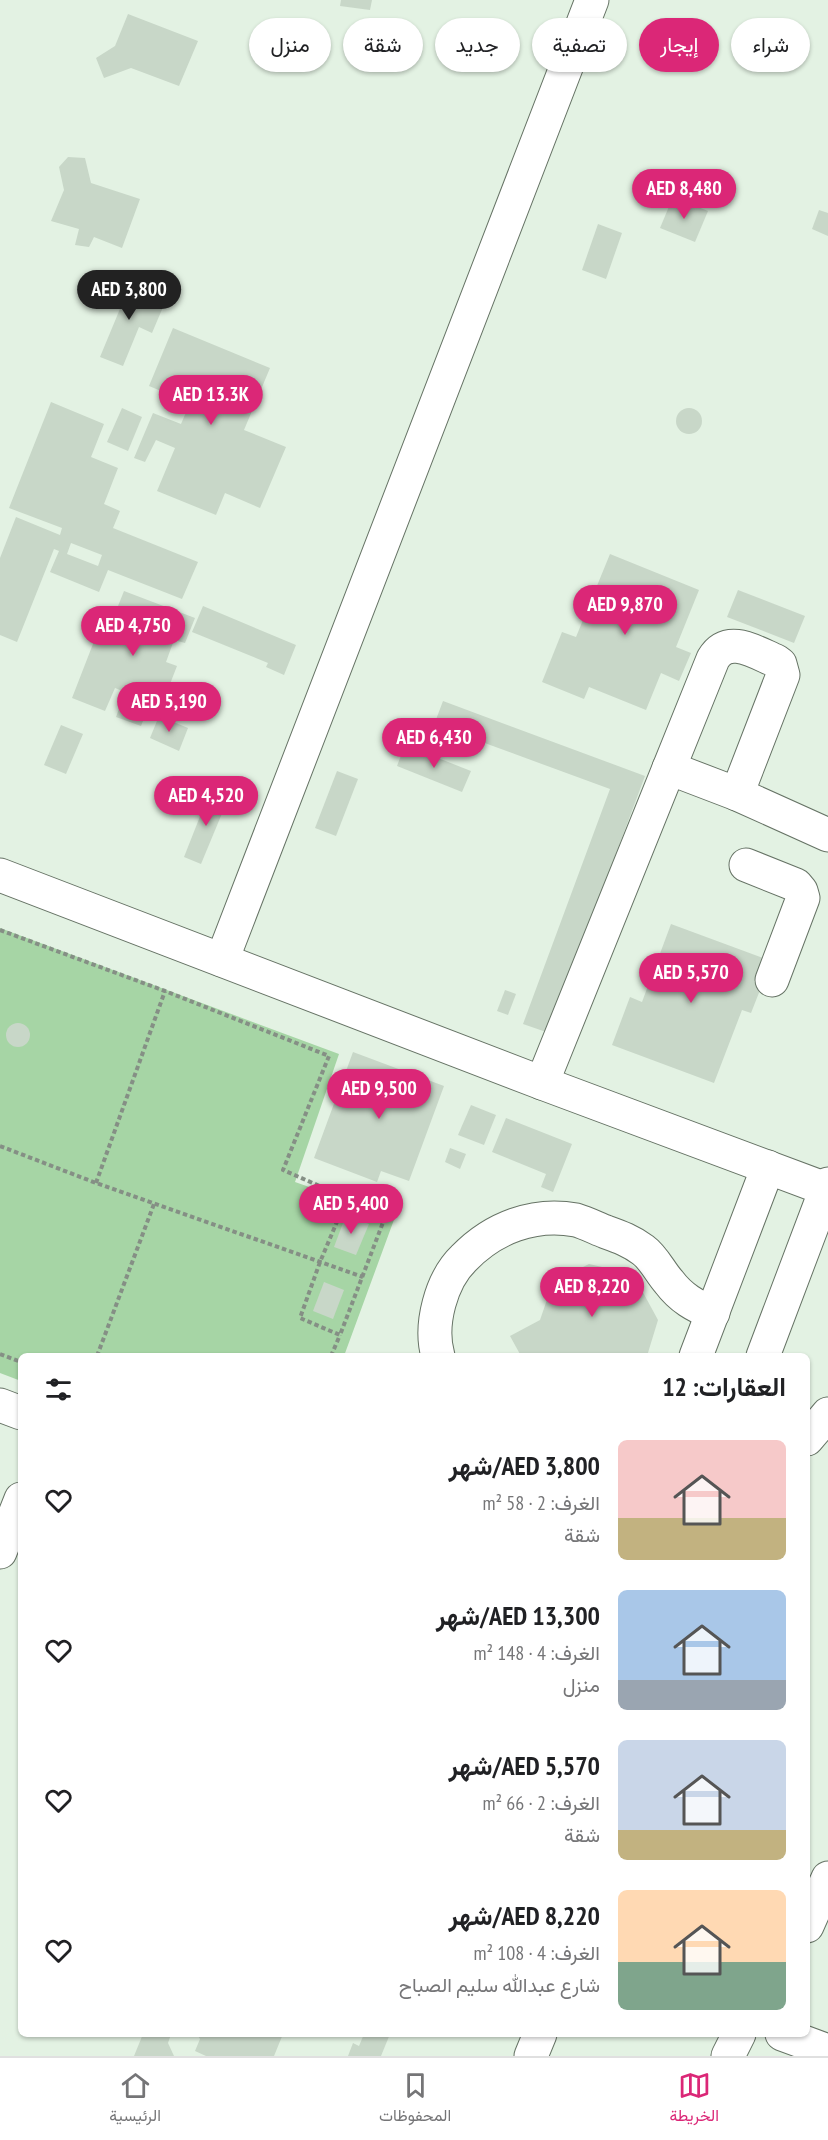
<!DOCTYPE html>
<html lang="ar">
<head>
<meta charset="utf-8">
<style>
  :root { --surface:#fff; --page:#f2f2f2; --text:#202124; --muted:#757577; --line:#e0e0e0; --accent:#db2777 }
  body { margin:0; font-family:"PT Sans Narrow",Vazirmatn,sans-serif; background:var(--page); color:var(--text); direction:rtl; height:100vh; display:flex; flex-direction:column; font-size:22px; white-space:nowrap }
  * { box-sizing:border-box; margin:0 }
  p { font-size:20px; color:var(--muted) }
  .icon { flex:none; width:33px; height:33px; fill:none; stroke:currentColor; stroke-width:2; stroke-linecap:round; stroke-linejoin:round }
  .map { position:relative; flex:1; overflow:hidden; direction:ltr }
  .details { position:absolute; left:18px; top:1353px; width:792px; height:684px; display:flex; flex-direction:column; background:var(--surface); border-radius:9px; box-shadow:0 2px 4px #0004; direction:rtl }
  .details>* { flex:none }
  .top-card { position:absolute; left:18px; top:18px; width:792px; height:54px; direction:rtl; display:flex; gap:12px }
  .price { position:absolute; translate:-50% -51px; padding:0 14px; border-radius:21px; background:var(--accent); color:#fff; font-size:20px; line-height:39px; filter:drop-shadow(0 2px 3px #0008) }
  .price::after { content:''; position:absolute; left:50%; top:36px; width:18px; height:14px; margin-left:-9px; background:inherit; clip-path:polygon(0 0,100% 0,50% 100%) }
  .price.active { background:#222; color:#fff }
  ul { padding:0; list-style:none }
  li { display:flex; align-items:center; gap:18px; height:150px; padding:0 24px }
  li span { display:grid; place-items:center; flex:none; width:168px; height:120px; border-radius:9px; color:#555 }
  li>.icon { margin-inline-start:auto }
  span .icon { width:72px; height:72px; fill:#fffc; stroke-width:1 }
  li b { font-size:26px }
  h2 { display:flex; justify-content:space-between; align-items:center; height:72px; padding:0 24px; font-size:26px }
  .chip { padding:0 21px; border-radius:27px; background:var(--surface); box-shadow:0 2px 4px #0004; font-size:21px; line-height:54px }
  .chip.active { background:var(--accent); color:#fff }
  .menu { display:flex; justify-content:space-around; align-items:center; height:84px; border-top:2px solid var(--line); background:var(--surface); font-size:16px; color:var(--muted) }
  .menu a { display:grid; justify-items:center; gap:3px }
  .menu .active { color:var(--accent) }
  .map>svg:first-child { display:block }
  .green { fill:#a6d5a5 }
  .building { fill:#c8d7c8; fill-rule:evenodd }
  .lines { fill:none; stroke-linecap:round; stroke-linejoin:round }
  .minor-casing { stroke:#667365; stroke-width:35 }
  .major-casing { stroke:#667365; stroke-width:35 }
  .path { stroke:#858f85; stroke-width:4; stroke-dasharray:4.5 3; stroke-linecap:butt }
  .minor { stroke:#fff; stroke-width:33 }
  .major { stroke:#fff; stroke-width:33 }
</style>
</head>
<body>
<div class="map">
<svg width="828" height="2056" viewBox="0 0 828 2056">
  <rect width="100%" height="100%" fill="#e3f2e3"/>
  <polygon class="green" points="0,928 339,1054 295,1182 395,1217 344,1356 21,1356 21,1381 0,1373"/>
  <g class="building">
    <polygon points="341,0 372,0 370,10 340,6"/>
    <polygon points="128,14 198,41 179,86 131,68 104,78 96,58 115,46"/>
    <polygon points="68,157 85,158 91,183 140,199 122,248 94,237 89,247 75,245 79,229 51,221 64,190 59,167"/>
    <polygon points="673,197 708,211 695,242 660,228"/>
    <polygon points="819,210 828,213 828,236 812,229"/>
    <polygon points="598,224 622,233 606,279 582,270"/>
    <polygon points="106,282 151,300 152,295 166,300 152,333 139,327 123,366 100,357 122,304 100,295"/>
    <polygon points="173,328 270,368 244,430 286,447 260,508 225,493 216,515 157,491 175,448 156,440 145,462 134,458 153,413 181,424 190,403 149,386"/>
    <path d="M51 402 104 424 91 457 118 468 104 504 120 511 113 528 198 562 182 599 108 570 99 592 50 572 59 551 54 549 17 642 0 635V558L16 517 60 535 62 528 9 508ZM71 543 102 555 98 566 67 554Z"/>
    <circle cx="689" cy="421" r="13"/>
    <polygon points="122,408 142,417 128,451 107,442"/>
    <polygon points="610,554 699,590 676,647 691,653 679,681 661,673 646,710 589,687 584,699 542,682 562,632 576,637"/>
    <polygon points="738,590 805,616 794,643 727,617"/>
    <polygon points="124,591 195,618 185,643 174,640 166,662 177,666 161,707 150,703 141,726 116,717 125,692 115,688 105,711 72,698 105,613 114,616"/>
    <polygon points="203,606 296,645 284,675 266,667 268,663 192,632"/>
    <polygon points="443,701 645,776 549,1033 523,1024 610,789 460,734 455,748 429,738"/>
    <polygon points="159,716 188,728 179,751 150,738"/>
    <polygon points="61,725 83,734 66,774 44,765"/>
    <polygon points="405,745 471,771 462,792 397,766"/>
    <polygon points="337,771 358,779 336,836 315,828"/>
    <polygon points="210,791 228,799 201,864 184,857"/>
    <polygon points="671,924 763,958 754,982 762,985 751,1013 742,1010 714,1083 612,1045 630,997 642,1002"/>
    <polygon points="505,990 516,994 508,1015 497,1011"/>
    <circle cx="18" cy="1035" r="12"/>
    <polygon points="353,1052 444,1086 409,1181 381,1171 377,1182 314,1158"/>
    <polygon points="471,1105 496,1115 484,1145 458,1135"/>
    <polygon points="506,1118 572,1144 553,1192 541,1187 546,1174 492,1152"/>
    <polygon points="450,1148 466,1154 460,1169 445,1162"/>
    <polygon points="346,1215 369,1224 356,1255 334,1247"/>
    <polygon points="589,1264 633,1274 658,1320 647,1356 521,1356 510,1336 540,1320 553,1282"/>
    <polygon points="324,1282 344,1290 333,1319 313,1311"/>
    <polygon points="143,2034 171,2034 168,2043 174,2056 134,2056"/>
    <polygon points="197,2034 283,2034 274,2056 206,2056 195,2051 200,2039"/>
    <polygon points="364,2034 390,2034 381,2056 348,2056 353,2043 359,2046"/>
  </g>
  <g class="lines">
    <g class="minor-casing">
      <g id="minor">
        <polyline points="669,768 737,794 828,835"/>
        <polyline points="746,865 796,885 801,891 803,898 772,980"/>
        <polyline points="0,875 542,1083 826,1189"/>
        <polyline points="222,960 592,0"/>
        <path d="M542 1083 713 659C728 634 755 652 776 661L780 664 783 675 737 794"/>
        <path d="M438 1356C429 1325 441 1280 464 1258 493 1228 534 1212 576 1220 586 1223 596 1228 606 1232 620 1237 631 1241 643 1250 654 1258 660 1272 669 1282 681 1298 695 1306 713 1313"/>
        <polyline points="696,1356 768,1167"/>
        <polyline points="763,1356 828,1184"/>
        <polyline points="0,1405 21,1413"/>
        <polyline points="0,1552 21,1499"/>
        <polyline points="782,2034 828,2051"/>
      </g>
    </g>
    <g class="major-casing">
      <g id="major">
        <polyline points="807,1439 828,1414"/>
        <polyline points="807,1926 828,1878"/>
        <polyline points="531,2056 540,2034"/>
        <polyline points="728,2056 739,2034"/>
      </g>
    </g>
    <g class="path">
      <polyline points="0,930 165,991 329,1056 283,1170 347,1198 387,1212 340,1335 300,1318 320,1262 347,1198"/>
      <polyline points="0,1146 96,1183 363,1277"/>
      <polyline points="96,1183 165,991"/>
      <polyline points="0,1354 21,1362"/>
      <polyline points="97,1356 154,1204"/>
      <polyline points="331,1356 340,1335"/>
    </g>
    <use href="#minor" class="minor"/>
    <use href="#major" class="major"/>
  </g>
</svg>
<b class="price" style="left:684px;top:220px">AED 8,480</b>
<b class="price active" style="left:129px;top:321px">AED 3,800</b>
<b class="price" style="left:211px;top:426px">AED 13.3K</b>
<b class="price" style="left:625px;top:636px">AED 9,870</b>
<b class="price" style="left:133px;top:657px">AED 4,750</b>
<b class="price" style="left:169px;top:733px">AED 5,190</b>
<b class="price" style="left:434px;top:769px">AED 6,430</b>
<b class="price" style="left:206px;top:827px">AED 4,520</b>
<b class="price" style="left:691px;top:1004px">AED 5,570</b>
<b class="price" style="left:379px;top:1120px">AED 9,500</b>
<b class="price" style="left:351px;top:1235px">AED 5,400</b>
<b class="price" style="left:592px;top:1318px">AED 8,220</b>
<div class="top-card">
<a class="chip">شراء</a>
<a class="chip active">إيجار</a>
<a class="chip">تصفية</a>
<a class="chip">جديد</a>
<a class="chip">شقة</a>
<a class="chip">منزل</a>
</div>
<section class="details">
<h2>العقارات: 12<svg class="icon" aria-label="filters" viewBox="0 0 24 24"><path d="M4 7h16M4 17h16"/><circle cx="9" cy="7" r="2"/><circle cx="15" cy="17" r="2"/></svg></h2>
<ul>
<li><span style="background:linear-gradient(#f6c9c9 65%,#c2b280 0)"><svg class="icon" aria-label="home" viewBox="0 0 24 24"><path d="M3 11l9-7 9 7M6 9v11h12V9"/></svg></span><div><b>AED 3,800/شهر</b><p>الغرف: 2 · 58 m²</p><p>شقة</p></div><svg class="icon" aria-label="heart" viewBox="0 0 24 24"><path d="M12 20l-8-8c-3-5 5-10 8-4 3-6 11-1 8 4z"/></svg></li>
<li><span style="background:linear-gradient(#a9c7e8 75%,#9aa5b1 0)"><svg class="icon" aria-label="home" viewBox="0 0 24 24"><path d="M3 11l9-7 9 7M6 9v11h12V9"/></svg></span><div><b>AED 13,300/شهر</b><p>الغرف: 4 · 148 m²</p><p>منزل</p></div><svg class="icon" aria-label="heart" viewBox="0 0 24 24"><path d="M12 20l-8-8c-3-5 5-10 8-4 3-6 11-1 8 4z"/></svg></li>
<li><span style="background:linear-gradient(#c9d6e8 75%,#c2b280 0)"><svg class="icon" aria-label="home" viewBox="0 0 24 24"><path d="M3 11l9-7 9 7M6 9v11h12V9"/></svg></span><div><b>AED 5,570/شهر</b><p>الغرف: 2 · 66 m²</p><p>شقة</p></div><svg class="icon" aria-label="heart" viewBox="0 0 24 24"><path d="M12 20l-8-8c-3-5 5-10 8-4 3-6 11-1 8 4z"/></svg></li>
<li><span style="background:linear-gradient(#ffd9b3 60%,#7fa58c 0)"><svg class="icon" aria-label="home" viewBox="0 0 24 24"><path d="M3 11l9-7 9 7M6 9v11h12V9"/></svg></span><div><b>AED 8,220/شهر</b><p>الغرف: 4 · 108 m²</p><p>شارع عبدالله سليم الصباح</p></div><svg class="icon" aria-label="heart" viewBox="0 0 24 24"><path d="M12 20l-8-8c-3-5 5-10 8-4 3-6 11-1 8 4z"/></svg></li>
</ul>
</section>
</div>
<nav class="menu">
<a class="active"><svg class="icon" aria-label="map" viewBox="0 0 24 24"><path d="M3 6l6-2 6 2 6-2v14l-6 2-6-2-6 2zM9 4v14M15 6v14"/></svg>الخريطة</a>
<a><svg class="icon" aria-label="saved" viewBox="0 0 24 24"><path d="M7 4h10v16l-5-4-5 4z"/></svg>المحفوظات</a>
<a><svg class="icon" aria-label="home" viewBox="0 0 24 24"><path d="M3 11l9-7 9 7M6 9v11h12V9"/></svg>الرئيسية</a>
</nav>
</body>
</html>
